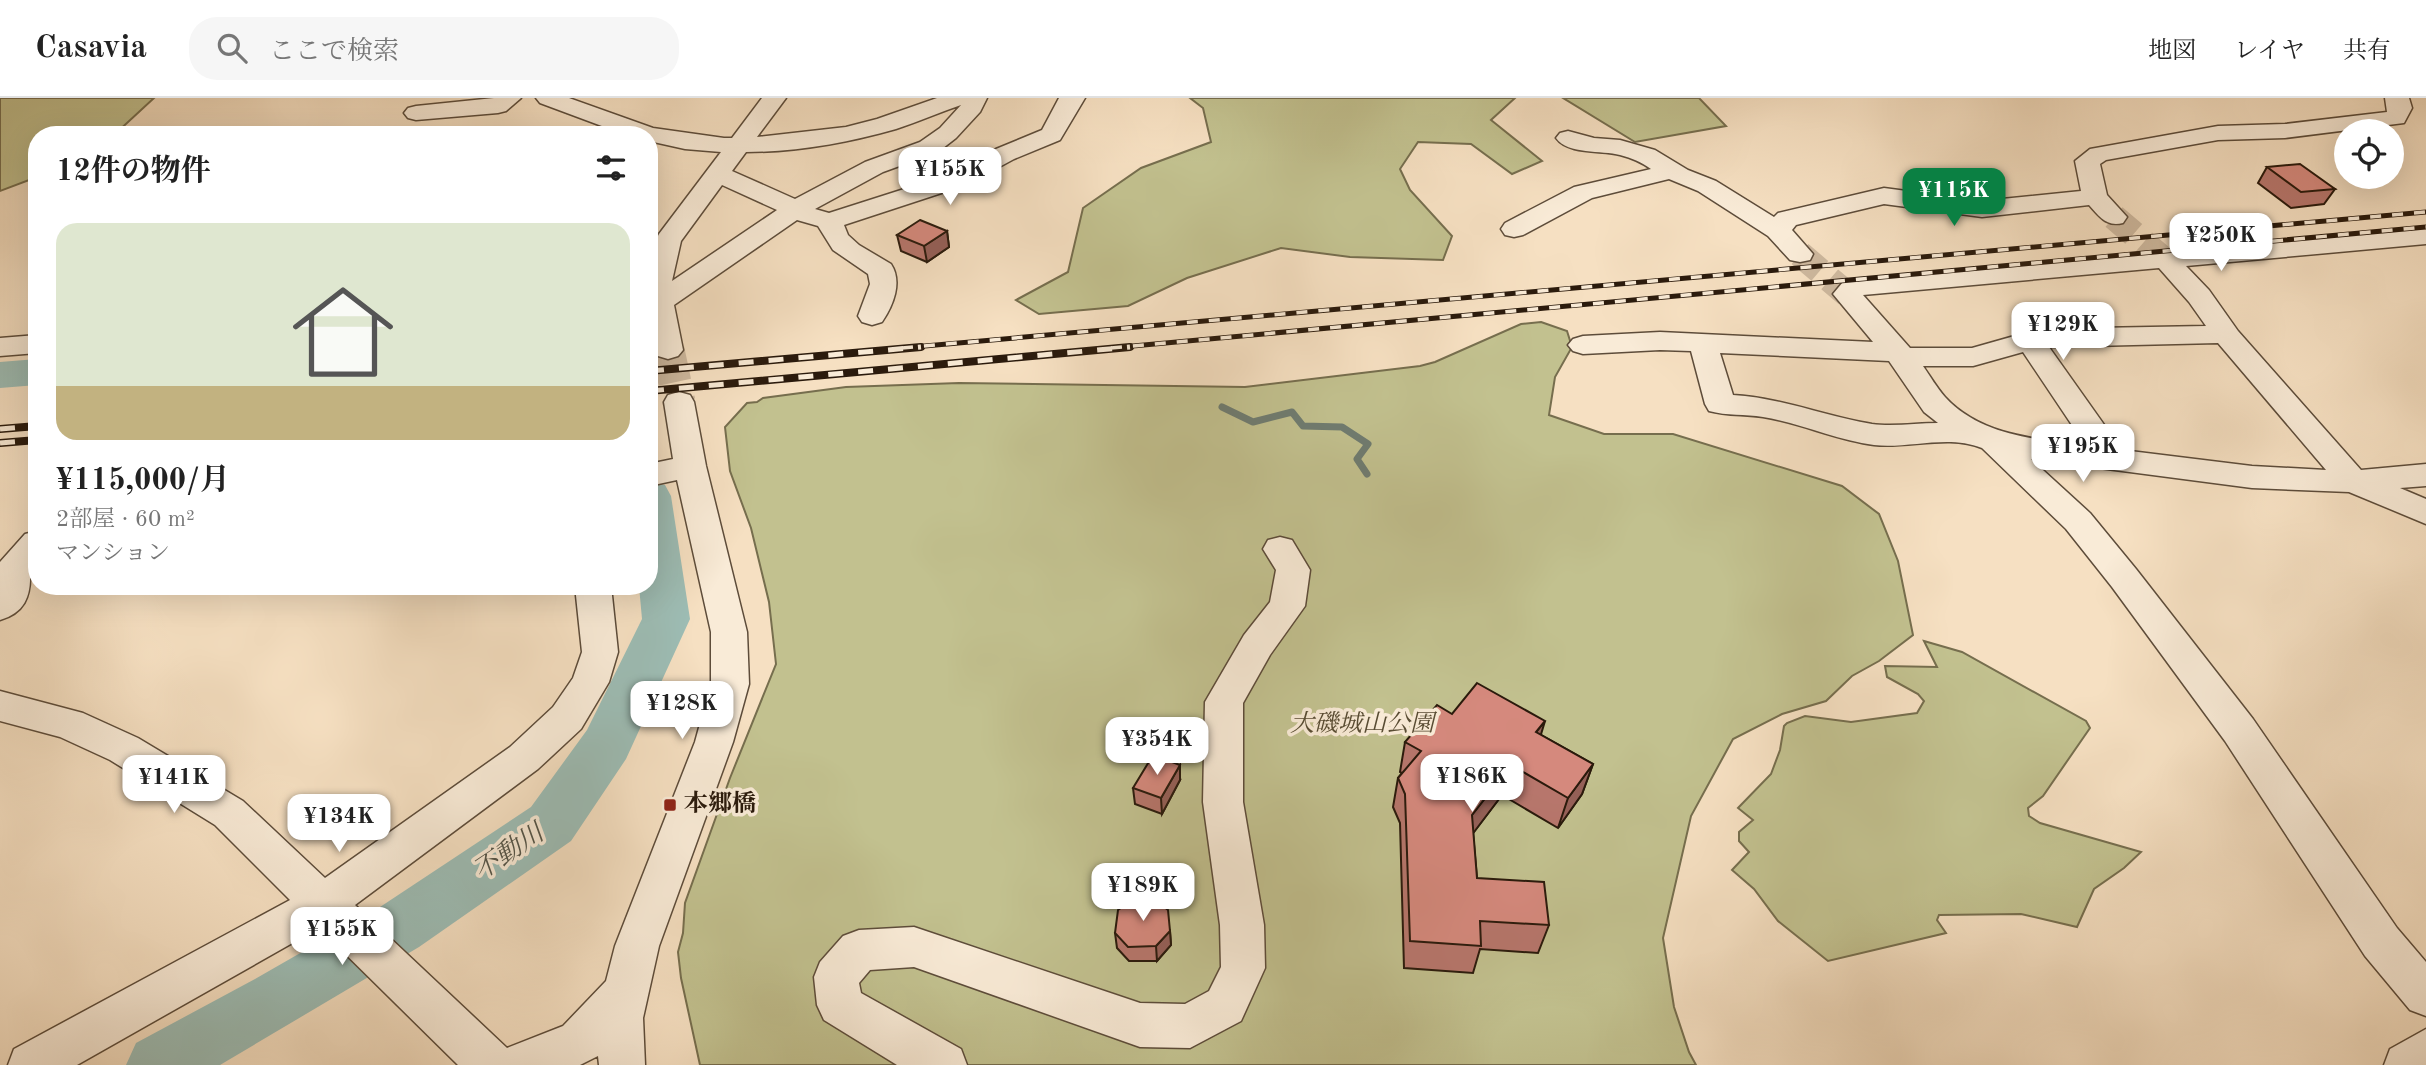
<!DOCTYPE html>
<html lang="ja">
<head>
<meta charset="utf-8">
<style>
  :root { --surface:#fff; --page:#f6f6f6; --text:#222; --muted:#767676; --line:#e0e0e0; --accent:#0b8043 }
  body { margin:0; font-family:"Old Standard TT","Noto Serif JP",serif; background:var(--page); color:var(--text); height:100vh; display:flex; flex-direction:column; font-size:26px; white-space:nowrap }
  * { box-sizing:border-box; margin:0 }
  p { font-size:23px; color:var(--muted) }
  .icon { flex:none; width:38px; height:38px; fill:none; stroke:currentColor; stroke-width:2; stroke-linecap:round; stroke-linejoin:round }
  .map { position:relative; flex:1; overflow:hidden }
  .details { position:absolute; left:28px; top:28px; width:630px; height:469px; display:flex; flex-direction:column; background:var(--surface); border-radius:28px; box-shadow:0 7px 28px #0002 }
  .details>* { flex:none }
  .tools { position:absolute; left:2334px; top:21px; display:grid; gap:14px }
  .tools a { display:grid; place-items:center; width:70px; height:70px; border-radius:50%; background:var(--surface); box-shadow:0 7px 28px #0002; font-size:35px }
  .price { position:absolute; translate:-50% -60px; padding:0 16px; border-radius:14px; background:#fff; color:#222; font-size:23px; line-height:46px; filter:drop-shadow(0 2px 4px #0008) }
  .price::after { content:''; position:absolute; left:50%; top:42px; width:21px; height:16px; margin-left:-10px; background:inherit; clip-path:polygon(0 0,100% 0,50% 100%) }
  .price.selected { background:var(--accent); color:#fff }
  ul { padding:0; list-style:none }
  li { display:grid; align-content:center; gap:14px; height:371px; padding:0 28px }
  li span { display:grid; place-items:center; height:217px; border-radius:21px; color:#555 }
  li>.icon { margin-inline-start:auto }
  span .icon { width:126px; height:126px; fill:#fffc; stroke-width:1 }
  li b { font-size:30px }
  h2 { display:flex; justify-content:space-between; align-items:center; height:84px; padding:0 28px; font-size:30px }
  header { display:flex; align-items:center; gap:42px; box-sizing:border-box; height:98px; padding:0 35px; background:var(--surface); border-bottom:2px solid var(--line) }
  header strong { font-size:33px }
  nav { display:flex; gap:38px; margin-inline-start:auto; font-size:24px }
  .search { width:490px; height:63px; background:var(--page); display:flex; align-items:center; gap:18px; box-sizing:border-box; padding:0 24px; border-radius:28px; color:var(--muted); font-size:26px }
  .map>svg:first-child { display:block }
  .green { fill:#c2c18f; stroke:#766e4e; stroke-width:2 }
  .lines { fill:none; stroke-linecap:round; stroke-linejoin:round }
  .stream { stroke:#6f7c71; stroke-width:7 }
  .river { fill:#9dbdb5; fill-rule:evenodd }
  .minor-tunnel-far1 { stroke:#cdb89e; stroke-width:26; stroke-dasharray:26 13; stroke-linecap:butt }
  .minor-tunnel { stroke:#cdb89e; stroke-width:33; stroke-dasharray:33 17; stroke-linecap:butt }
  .minor-casing { stroke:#5d4c3a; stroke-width:3 }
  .minor { fill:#f9ebd7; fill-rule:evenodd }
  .rail-far1-casing { stroke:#2a1a0c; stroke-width:5 }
  .rail-casing { stroke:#2a1a0c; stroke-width:8 }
  .rail-far1 { stroke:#f9ebd7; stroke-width:3.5; stroke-dasharray:11; stroke-linecap:butt }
  .rail { stroke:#f9ebd7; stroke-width:5; stroke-dasharray:15; stroke-linecap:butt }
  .wall { fill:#b7766c; stroke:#2a1a0c; stroke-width:2 }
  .shaded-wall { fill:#956058; stroke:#2a1a0c; stroke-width:2 }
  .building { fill:#d5897d; stroke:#2a1a0c; stroke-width:2 }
  .poi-dot { fill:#8f2418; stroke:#f9ebd7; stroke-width:2.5 }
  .labels { text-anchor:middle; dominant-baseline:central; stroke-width:7; stroke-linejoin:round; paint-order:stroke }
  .park-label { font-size:24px; font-style:italic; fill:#584c33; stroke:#f9ebd7 }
  .poi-label { font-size:24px; font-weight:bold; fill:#2a1a0c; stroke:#f9ebd7; text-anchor:start }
  .water-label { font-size:26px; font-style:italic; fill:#525347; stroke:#f9ebd7 }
</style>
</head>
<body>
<header>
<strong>Casavia</strong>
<div class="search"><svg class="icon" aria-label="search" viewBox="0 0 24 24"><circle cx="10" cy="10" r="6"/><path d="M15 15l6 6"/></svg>ここで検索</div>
<nav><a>地図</a><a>レイヤ</a><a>共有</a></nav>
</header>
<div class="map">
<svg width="2426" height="967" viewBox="0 0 2426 967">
  <rect width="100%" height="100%" fill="#f6e0c2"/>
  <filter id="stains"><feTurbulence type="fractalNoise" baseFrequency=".00286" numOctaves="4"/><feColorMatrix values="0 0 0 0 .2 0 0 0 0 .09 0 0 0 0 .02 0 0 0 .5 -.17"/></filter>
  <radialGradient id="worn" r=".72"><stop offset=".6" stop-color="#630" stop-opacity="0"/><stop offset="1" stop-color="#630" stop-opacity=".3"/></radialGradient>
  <g class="green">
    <polygon points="0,0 154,0 114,37 37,37 37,79 0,93"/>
    <polygon points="1190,0 1515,0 1491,22 1542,63 1512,76 1471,46 1418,44 1400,71 1410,92 1452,138 1443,162 1350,159 1281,150 1187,180 1128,208 1039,216 1016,202 1068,174 1083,110 1141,70 1211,44 1203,10"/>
    <polygon points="1563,0 1699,0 1726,28 1635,44"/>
    <polygon points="1541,224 1567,233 1572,249 1555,279 1549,317 1604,336 1673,336 1842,388 1879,416 1898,463 1913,537 1879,563 1852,578 1826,603 1782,616 1733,641 1691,718 1663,840 1674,909 1689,954 1696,967 700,967 681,880 678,854 683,835 685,805 730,680 776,566 769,504 751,430 730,373 725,329 747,305 757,304 763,300 846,289 959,285 1245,289 1420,268 1435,264 1521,226"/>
    <polygon points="1924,543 1962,554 2086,623 2090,630 2043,698 2028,710 2029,718 2040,725 2141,754 2124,770 2094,791 2077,829 2021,816 1939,817 1937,822 1946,835 1828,863 1778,823 1754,791 1732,772 1749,754 1739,743 1739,734 1753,722 1738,710 1771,676 1780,652 1784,628 1787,625 1805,618 1851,624 1917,615 1924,603 1918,596 1887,579 1885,568 1937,569"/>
  </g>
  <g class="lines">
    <polyline class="stream" points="1222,309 1253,324 1292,314 1303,328 1342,329 1368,346 1357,361 1367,376"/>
    <g class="river">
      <polygon points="37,261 37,287 0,290 0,264"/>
      <polygon points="649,383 665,387 671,398 690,521 626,661 571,743 419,849 220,967 126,967 136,945 255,881 377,811 531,709 587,632 642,521 639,488 649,488"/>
    </g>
    <g class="minor-tunnel-far1">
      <polyline points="2114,119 2171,168"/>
      <polyline points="1800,156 1847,196"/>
    </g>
    <polyline class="minor-tunnel" points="668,252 679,304"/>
    <g class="minor-casing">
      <g id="minor">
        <polygon points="494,0 521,0 506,13 498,15 416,22 408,20 404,15 408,10 416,8"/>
        <path d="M536 0H569L653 30 724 40H732L762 0H786L757 39 846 29 877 21 937 0H987L980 14 956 40 938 54 883 74 815 111 829 115 948 77 996 51 1042 32 1059 0H1085L1060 42 1014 61 966 87 844 127 848 137 859 147 891 166C903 184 893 208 882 224L872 227 862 224 858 218 870 186 868 176 833 152 818 128 797 122 674 207 683 252 678 258 668 261 658 258 653 252 649 229V155L659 136 721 54 685 51 649 43V37H626L540 5ZM961 7 940 30 920 44 865 64 795 101 732 73 746 54C796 54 847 45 896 31 918 24 940 14 961 7ZM722 87 777 112 672 183 681 143Z"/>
        <path d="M2385 0H2409L2412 10 2404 25 2285 40 2218 42 2106 62 2100 66 2107 97 2127 119 2123 125C2106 129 2100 119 2089 107L1982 119 1884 106 1796 127 1792 132 1813 156 1810 162 1800 164 1790 162 1768 138 1698 93 1669 81 1592 100 1523 137 1514 139 1505 137 1501 131 1505 125 1574 89 1651 71C1641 64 1632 60 1620 57 1602 52 1568 57 1556 40L1560 35 1568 33 1594 40 1620 42 1655 52 1688 72 1716 83 1774 119 1778 115 1884 90 1982 103 2081 93 2075 63 2090 51 2218 28 2285 26 2387 14Z"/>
        <path d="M2426 130V146L2186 168 2209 192 2238 233 2361 372 2426 366V388L2400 390 2426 401V426L2349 394 2252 390 2031 361 2090 415 2136 471 2253 621 2397 830 2426 864V918L2410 912 2365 858 2225 643 2112 489 2066 431 1982 350C1948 336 1909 351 1874 347 1836 342 1801 325 1763 319 1745 316 1727 318 1709 313L1705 306 1691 253 1660 252 1583 256 1573 253 1568 247 1573 241 1583 238 1660 234 1873 244 1833 196 1843 184ZM2159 170 2189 204 2206 228 2039 231 1972 250H1910L1863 197ZM2218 245 2326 372 2252 368 2122 352 2049 249ZM2023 254 2086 348C2036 341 1981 338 1945 299 1937 290 1930 278 1923 268H1973ZM1720 255 1889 263 1924 314 1938 325C1917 325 1893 329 1872 326 1824 318 1782 300 1733 297Z"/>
        <polygon points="37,237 37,255 0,258 0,240"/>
        <polygon points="679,294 690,297 694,304 706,368 747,534 749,586 733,644 659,848 643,920 645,967 599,967 598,958 580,967 458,967 319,830 77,967 8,967 14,951 290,802 215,727 110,662 60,639 0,623 0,593 83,615 138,640 243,703 325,780 510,649 553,609 573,580 582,554 575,488 611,488 618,554 609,584 581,631 538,671 355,807 507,950 563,928 606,883 615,848 695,644 711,586 711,534 677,382 649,388 649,366 673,361 664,304 668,297"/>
        <path d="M37 433V468L30 475C31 499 24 515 0 522V464L25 436Z"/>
        <polygon points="1280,439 1292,442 1310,472 1305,508 1270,557 1243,605 1243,704 1264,827 1265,870 1241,923 1190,950 1140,949 914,869 870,872 859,885 861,895 961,951 967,967 897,967 824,922 817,907 814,879 820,864 843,838 859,832 914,829 1140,905 1185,906 1209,893 1221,869 1220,827 1203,704 1205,604 1244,537 1270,504 1276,472 1263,451 1268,442"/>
        <polygon points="2426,931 2426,967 2384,967 2390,951"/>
      </g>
    </g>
    <use href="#minor" class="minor"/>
    <g class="rail-far1-casing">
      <g id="rail-far1">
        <polyline points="902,250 2426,114"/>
        <polyline points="1111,250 2426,129"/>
      </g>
    </g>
    <g class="rail-casing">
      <g id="rail">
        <polyline points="649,273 921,249"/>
        <polyline points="649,293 1130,249"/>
        <polyline points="0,331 37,328"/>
        <polyline points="0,345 37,342"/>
      </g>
    </g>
    <use href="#rail-far1" class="rail-far1"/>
    <use href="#rail" class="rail"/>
  </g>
  <g class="wall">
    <polygon points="2267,69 2335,91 2324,106 2291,110 2258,85"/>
    <polygon points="947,133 949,149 927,164 901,153 897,137"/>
    <polygon points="1452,616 1541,637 1593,666 1582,696 1558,730 1502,697 1473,735 1477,780 1549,827 1538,855 1480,851 1473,875 1404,870 1400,725 1393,709 1398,680 1402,675 1400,674 1405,644"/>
    <polygon points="1180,682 1162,716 1135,706 1133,690"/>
    <polygon points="1170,833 1171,847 1157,863 1129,863 1117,850 1115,835"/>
  </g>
  <g class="shaded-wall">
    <polygon points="947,133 949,149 927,164 924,148"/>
    <polygon points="1545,623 1536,653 1536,634"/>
    <polygon points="1593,666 1582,696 1558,730 1568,700"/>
    <polygon points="1180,667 1180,682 1162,716 1161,700"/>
    <polygon points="1511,667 1502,697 1465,746 1472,717"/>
    <polygon points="1170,833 1171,847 1157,863 1156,848"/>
  </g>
  <g class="building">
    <polygon points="2300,66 2335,91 2301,94 2267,69"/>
    <polygon points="920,122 947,133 924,148 897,137"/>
    <polygon points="1477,585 1545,623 1536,634 1593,666 1568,700 1511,667 1472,717 1477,780 1544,784 1549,827 1480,823 1481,848 1410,843 1405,696 1398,680 1421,653 1405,644 1437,607 1452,616"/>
    <polygon points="1153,657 1180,667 1161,700 1133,690"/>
    <polygon points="1154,801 1168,812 1170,833 1156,848 1128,849 1115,835 1118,812 1132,802"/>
  </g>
  <rect class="poi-dot" x="663" y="700" width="14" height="14" rx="3.5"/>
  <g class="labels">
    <g class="park-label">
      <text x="1362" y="627">大磯城山公園</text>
    </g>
    <g class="poi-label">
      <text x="684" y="707">本郷橋</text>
    </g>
    <g class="water-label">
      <text transform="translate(509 755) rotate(-34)">不動川</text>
    </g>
  </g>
  <rect width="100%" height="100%" filter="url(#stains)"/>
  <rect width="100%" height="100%" fill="url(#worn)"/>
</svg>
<div class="tools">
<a><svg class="icon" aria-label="locate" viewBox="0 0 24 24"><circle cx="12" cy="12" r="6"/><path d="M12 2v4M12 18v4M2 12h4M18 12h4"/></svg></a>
</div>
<b class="price" style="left:950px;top:109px">¥155K</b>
<b class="price selected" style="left:1954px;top:130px">¥115K</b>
<b class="price" style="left:2221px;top:175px">¥250K</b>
<b class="price" style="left:2063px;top:264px">¥129K</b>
<b class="price" style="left:2083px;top:386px">¥195K</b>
<b class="price" style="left:682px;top:643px">¥128K</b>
<b class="price" style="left:1157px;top:679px">¥354K</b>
<b class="price" style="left:1472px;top:716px">¥186K</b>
<b class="price" style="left:174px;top:717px">¥141K</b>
<b class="price" style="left:339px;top:756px">¥134K</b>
<b class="price" style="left:1143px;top:825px">¥189K</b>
<b class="price" style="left:342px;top:869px">¥155K</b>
<section class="details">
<h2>12件の物件<svg class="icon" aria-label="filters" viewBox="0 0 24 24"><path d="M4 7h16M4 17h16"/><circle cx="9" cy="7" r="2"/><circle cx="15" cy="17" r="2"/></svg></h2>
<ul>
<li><span style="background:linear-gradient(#dfe7d0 75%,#c2b280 0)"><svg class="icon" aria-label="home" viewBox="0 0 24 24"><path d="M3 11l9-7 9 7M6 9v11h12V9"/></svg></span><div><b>¥115,000/月</b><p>2部屋 · 60 m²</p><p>マンション</p></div></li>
</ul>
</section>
</div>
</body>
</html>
